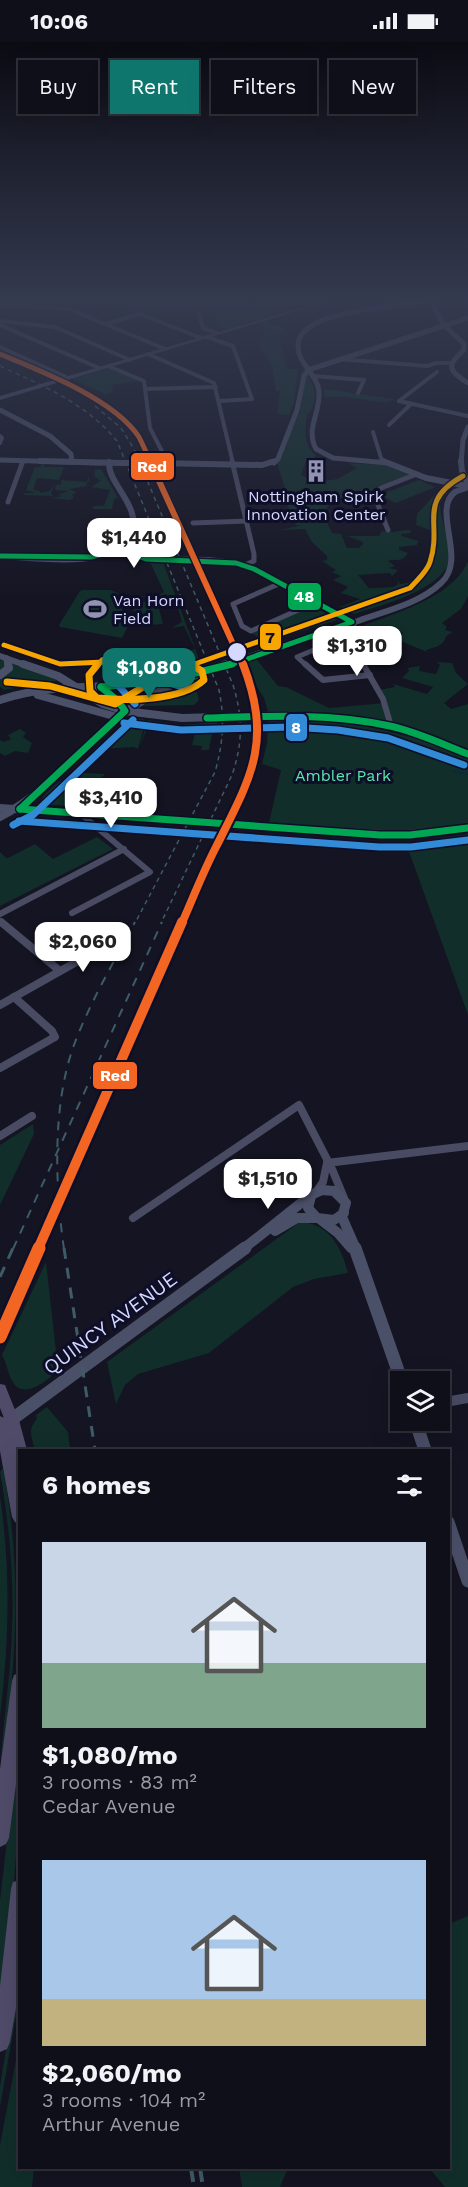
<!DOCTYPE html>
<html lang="en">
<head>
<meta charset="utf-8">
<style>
  :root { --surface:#0f0f1a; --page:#1d1d27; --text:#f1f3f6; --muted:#9b9ca2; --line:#2f2f39; --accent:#0f766e }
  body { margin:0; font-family:"Work Sans",sans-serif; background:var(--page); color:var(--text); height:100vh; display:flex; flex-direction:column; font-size:22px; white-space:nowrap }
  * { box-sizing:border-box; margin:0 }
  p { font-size:20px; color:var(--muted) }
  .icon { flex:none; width:33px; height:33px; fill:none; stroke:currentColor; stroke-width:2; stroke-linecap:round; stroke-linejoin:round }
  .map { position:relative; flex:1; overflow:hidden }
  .details { position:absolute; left:18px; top:1407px; width:432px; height:720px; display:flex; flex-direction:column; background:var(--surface); border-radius:0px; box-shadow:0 6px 24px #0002,0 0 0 2px var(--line) }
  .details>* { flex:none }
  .guide { position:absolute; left:18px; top:18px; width:432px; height:54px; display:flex; gap:12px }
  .buttons { position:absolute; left:390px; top:1329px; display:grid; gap:12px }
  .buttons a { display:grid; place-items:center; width:60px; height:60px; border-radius:0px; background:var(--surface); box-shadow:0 6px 24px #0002,0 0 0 2px var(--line); font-size:30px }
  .price { position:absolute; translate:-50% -51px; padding:0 14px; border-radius:12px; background:#fff; color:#222; font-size:20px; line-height:39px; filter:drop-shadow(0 2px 3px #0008) }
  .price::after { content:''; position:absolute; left:50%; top:36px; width:18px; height:14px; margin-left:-9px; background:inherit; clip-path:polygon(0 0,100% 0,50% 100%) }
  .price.current { background:var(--accent); color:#fff }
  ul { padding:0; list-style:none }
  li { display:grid; align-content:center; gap:12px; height:318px; padding:0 24px }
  li span { display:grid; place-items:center; height:186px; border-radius:0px; color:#555 }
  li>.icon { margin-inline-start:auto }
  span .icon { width:108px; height:108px; fill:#fffc; stroke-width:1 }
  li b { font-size:26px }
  h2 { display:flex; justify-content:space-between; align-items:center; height:72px; padding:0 24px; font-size:26px }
  .chip { padding:0 21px; border-radius:0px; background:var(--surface); box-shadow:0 6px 24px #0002,0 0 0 2px var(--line); font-size:21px; line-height:54px }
  .chip.current { background:var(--accent); color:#fff }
  .status { display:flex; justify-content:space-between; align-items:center; height:42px; padding:0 30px; background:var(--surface); direction:ltr }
  .status svg { height:16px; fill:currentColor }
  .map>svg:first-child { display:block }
  .green { fill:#112e2a }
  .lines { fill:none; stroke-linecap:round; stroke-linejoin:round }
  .stream { stroke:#092844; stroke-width:1.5 }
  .street-far4 { stroke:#494b63; stroke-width:4 }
  .street-far3 { stroke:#494b63; stroke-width:5 }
  .street-far2 { stroke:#494b63; stroke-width:6 }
  .street-far1 { stroke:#494b63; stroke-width:8 }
  .street { stroke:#494b63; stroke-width:10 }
  .secondary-far4 { stroke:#4b5069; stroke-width:5 }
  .secondary-far3 { stroke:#4b5069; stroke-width:6 }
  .secondary-far2 { stroke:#4b5069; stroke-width:8 }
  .secondary-far1 { stroke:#4b5069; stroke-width:10 }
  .secondary { stroke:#4b5069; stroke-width:13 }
  .primary { fill:#504b69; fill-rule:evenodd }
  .rail-far3 { stroke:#3f5b68; stroke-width:1.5; stroke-dasharray:4.5 4; stroke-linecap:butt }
  .rail-far2 { stroke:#3f5b68; stroke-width:2; stroke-dasharray:9 8; stroke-linecap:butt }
  .rail-far1 { stroke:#3f5b68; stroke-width:3; stroke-dasharray:11 9; stroke-linecap:butt }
  .rail { stroke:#3f5b68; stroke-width:4; stroke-dasharray:14 12; stroke-linecap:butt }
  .secondary-bridge-far1 { stroke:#4b5069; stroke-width:6 }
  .secondary-bridge { stroke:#4b5069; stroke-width:8 }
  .bus-1-far1-casing { stroke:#0e0e28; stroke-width:8 }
  .bus-1-casing { stroke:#0e0e28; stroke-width:10 }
  .bus-2-casing { stroke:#0e0e28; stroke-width:10 }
  .bus-3-far1-casing { stroke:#0e0e28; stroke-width:8 }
  .bus-3-casing { stroke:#0e0e28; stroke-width:10 }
  .bus-1-far1 { stroke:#00a651; stroke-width:5 }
  .bus-1 { stroke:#00a651; stroke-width:7 }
  .bus-2 { stroke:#338bd7; stroke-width:7 }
  .bus-3-far1 { stroke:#f7a600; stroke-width:5 }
  .bus-3 { stroke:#f7a600; stroke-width:7 }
  .metro-1-far4-casing { stroke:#0e0e28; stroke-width:8 }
  .metro-1-far3-casing { stroke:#0e0e28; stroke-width:9 }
  .metro-1-far2-casing { stroke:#0e0e28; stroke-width:12 }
  .metro-1-far1-casing { stroke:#0e0e28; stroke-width:15 }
  .metro-1-casing { stroke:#0e0e28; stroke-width:17 }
  .metro-1-far4 { stroke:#f26522; stroke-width:5 }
  .metro-1-far3 { stroke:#f26522; stroke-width:6 }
  .metro-1-far2 { stroke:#f26522; stroke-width:8 }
  .metro-1-far1 { stroke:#f26522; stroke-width:10 }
  .metro-1 { stroke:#f26522; stroke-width:13 }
  .stop-dot { fill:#d5d8ff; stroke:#0e0e28; stroke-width:2 }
  .labels { text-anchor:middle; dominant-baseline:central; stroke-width:6; stroke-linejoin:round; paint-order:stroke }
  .far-poi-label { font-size:16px; fill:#d5d8ff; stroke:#0e0e28 }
  .far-park-label { font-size:16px; fill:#5ae6ab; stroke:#0e0e28 }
  .street-label { font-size:20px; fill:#d5d8ff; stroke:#0e0e28 }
  .line-badge { stroke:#0e0e28; stroke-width:2 }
  .badge-label { font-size:16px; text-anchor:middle; font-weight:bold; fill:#fff }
  .pale-badge-label { font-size:16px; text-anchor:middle; font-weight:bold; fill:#111 }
</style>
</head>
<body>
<div class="status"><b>10:06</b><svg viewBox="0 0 49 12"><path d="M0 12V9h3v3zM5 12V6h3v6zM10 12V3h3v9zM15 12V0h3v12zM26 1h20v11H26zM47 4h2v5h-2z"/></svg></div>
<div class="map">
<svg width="468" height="2145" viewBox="0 0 468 2145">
  <rect width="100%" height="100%" fill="#141422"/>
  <g class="green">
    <polygon points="0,260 318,260 225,287 220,285 214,272 172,273"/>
    <path d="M265 279 285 287 279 294 287 327H298L294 361 289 373 277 372 280 349H276C274 336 273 314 260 308L259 298 264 294 263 283 259 281Z"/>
    <polygon points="109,326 140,339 112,343 113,350 105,352 72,337"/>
    <path d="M306 334C317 341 317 366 307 373 305 388 303 403 316 413L313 417 306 419 301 433 308 436 311 441 338 437 357 426 348 421 386 423 409 433 376 445 367 453 333 457 323 472 332 491 341 492 347 506H359L363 502V500L347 494H379L382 489C391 492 400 488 410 488L411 491 401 492 402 494 418 499 417 503 399 505V508L408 511C399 523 397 515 388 519L395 524 389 526 398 528 392 534 390 531 358 533 369 546 393 545 398 542 397 538 400 542C423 542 436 507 430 488L416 483 417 472 444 443 451 445 440 462C440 479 450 496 450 513 449 547 379 564 354 572L340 565 360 557 341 551 348 545 333 538 341 534 332 530 336 528 322 519 327 518V514L312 500 305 487 280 488 302 483H296L291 473H284L283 469H287L286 467 289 466 281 453 287 452 277 421 283 413 285 399 300 370Z"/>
    <path d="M324 347 395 357C381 366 346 350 325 356Z"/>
    <polygon points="42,422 44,422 44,425 64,425 59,438 37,436 33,448 40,449 40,451 50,449 55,441 51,451 53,454 24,453 25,451 36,451 26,448 35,425 41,425"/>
    <polygon points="101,427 118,456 114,457 112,467 93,467 93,464 104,464 110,448 91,445 101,439 94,434 95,428"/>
    <polygon points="89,434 89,440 86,441 87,444 69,447 76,450 72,453 74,456 69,458 51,456 63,454 58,453 69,449 55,448 56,443 61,443 61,438 87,440"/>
    <polygon points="419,438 435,445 396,461 380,453"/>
    <polygon points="150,520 163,520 202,625 196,624 193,611 181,611 195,607 184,584 171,586 182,580 178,566 166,552 160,554 133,555 161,552 164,550"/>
    <path d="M468 520V554L461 567 442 581 447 585 445 588 453 590 446 594C445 603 436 605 426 608L427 610 398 598 403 590 381 587 353 598 355 587C392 571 450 558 468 520Z"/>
    <polygon points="83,548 110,548 118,551 127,586 122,596 60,585 59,583 80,549"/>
    <polygon points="157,559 163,582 138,584 132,561"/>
    <polygon points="311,563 337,578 270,599 265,599 251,591"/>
    <polygon points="254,614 278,644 286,645 329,666 384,661 379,648 395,645 393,642 427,652 433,645 402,636 409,629 408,626 420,624 419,629 436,632 440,623 437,620 452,621 456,631 468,642 444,661 451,667 468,662 468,712 391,684 268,670 264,656 241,619"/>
    <polygon points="0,618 27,625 61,638 4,648 0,645"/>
    <polygon points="195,643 199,658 194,663 142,664 176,647"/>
    <polygon points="129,675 146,678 138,707 134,705 101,707 101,710 91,712"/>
    <path d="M268 675C340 673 402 690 468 716V783L386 790 269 781 281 728 262 722 267 701Z"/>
    <polygon points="148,678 181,683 217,680 218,686 213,686 209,708 201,708 202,704 192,703 196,687 148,684 139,706"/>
    <polygon points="20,687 26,691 23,695 32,701 28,711 15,709 5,714 0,711 0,698 4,700 11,697 8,693"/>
    <path d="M85 731 105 732 72 764 39 762C46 746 68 731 85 731Z"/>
    <polygon points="468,792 468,973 406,801"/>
    <polygon points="97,795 113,807 0,864 0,810 6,816 10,815 35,802 53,817"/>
    <polygon points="33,1082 34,1092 0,1163 0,1103"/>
    <path d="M300 1180C329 1181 342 1206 348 1231L314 1237 293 1245 209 1311 138 1332 125 1343 116 1362 107 1320Z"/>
    <path d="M46 1220 58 1327C51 1337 25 1357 14 1342 7 1332 8 1323 2 1313Z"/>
    <path d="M47 1365 68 1390 70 1408H35C32 1395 27 1387 37 1377L36 1373Z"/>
    <path d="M3 1426C25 1542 14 1633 0 1748 0 1693 11 1639 12 1584 14 1532 9 1481 0 1430Z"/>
    <path d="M0 1454C11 1529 9 1600 0 1675Z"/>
    <polygon points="19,1691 19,1773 13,1854 0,1965 0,1859"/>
    <polygon points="468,1874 468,2145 445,2145 429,2126 448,2126 449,1882"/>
    <polygon points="19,1927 19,1957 0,2065 0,2044"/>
    <polygon points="19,2002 20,2126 34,2126 32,2145 0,2145 0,2103"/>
    <polygon points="239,2126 288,2126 280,2145 242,2145"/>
  </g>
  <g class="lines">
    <polyline class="stream" points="453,729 468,732"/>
    <g class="street-far4">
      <polyline points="0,262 69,267 165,307"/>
      <polyline points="199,272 203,286 217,291"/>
      <polyline points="0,279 55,285 130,318"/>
      <polyline points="106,282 140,272 201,296"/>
      <polyline points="0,283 99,326"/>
      <polyline points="207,295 233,304 252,357 220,359"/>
      <polyline points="0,305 68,336"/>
      <polyline points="148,312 214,341 233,421"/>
      <polyline points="338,317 427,324 436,321 451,321"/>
      <polyline points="108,324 144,339 150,386 168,421"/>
      <polyline points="314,334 364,338 358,351"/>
      <polyline points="145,347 216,345"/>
      <polyline points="399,359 468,374"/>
      <polyline points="399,359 437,330"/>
      <polyline points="389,383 411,362"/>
      <polyline points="373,390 382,419"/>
      <polyline points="0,394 2,396 0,401"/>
    </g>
    <g class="street-far3">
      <polyline points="167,419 169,422"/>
      <polyline points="232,419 254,512 254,519 245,523"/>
      <polyline points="8,460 23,419"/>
      <polyline points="193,481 247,479"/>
      <polyline points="388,488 374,453 381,446 417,432"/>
      <polyline points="281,541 233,562 242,584 251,589 316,560"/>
      <polyline points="352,580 355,587 352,603 364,624"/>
      <polyline points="307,624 297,615 333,600 353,598"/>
    </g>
    <g class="street-far2">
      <polyline points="305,622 323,638 370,633"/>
      <polyline points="363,622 383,657 391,684"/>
      <polyline points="101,645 118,659 125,669"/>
      <polyline points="72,871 150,830 81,772"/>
      <polyline points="0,872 124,807"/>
      <polyline points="0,879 2,881"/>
    </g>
    <g class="street-far1">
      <polyline points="1,880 60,929"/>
      <polyline points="0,963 94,910"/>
      <polyline points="0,1026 55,995 52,989 14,955"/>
      <polyline points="0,1094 32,1074"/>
      <polyline points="327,1121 468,1104"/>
      <polyline points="316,1150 323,1140 327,1121"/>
      <polyline points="133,1176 299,1063 332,1127 344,1156"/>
    </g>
    <polyline class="street" points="440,1361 468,1356"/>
    <g class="secondary-far4">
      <path d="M431 260 444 283 464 302V308C446 324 448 328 468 341"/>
      <polyline points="0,368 50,394 71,412 72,420"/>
      <polyline points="0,418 101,421"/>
      <polyline points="274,421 278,417 297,368 304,334 308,328 468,276"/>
      <path d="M388 421 333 416 316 407C305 386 321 371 319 349 317 332 298 322 298 304 297 268 395 266 420 260"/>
      <polyline points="461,421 463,398 468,385"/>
    </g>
    <g class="secondary-far3">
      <polyline points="40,419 121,421"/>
      <polyline points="383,419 426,436 467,444"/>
      <polyline points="461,419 462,429 468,442"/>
      <polyline points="156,421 262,423 275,419"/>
      <polyline points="119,508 137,515 155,517"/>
      <path d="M0 514C38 516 105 527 133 497 141 460 108 444 109 420"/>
      <polyline points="208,518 236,521 254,527 352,580"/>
      <polyline points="0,614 28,624"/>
      <polyline points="6,616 8,624"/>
      <path d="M222 624C267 608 313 594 358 579 385 569 419 562 441 541 468 517 431 468 455 450 459 448 464 447 468 445"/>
    </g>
    <g class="secondary-far2">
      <polyline points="23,622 58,634 103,662 125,669 182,676 291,673 339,676 391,684 468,712"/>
      <polyline points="0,633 9,626 8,622"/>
      <polyline points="38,653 117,675"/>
      <path d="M0 658C56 639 114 648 172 640"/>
      <polyline points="0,766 184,779"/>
      <path d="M0 775C54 747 80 703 127 669 156 648 192 634 226 622"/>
      <polyline points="233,783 398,793 468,786"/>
    </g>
    <g class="secondary-far1">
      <polyline points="311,1154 308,1166 317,1176 334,1178 344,1171"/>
      <polyline points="321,1178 338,1191 351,1206"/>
      <polyline points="275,1189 297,1176 317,1176"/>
      <polyline points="243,1207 311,1153 322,1148 334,1149 346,1161 342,1175 356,1207"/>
    </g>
    <g class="secondary">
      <polyline points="355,1206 402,1340"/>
      <polyline points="415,1378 425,1408"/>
      <polyline points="0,1386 245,1206"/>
      <polyline points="448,1480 468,1539"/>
    </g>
    <g class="primary">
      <polygon points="321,260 328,260 0,358 0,354"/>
      <polygon points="0,1342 5,1343 19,1378 27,1408 20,1408 20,1417 17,1416 20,1428 20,1482 15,1480 12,1475 0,1409 0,1374 4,1376 0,1366"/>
      <polygon points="20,1631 20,1711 9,1796 6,1802 0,1805 0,1727 12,1639 14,1633"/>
      <polygon points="20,1838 20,1943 10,2000 7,2007 0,2010 0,1944 11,1847 13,1840"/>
    </g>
    <g class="rail-far3">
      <path d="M0 324C43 344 86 361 117 399L219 648C225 677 223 702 215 730L135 881"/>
      <path d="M95 364 121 386 134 407 233 643C243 675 243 701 232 733L161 881"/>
    </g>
    <g class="rail-far2">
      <polyline points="13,1207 162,880"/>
      <path d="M64 1207C55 1145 52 1063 74 1003 90 960 114 920 135 880"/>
    </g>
    <g class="rail-far1">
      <polyline points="64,1206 95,1408"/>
      <polyline points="0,1235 13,1206"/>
    </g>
    <g class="rail">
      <polyline points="191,2126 194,2145"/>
      <polyline points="200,2126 203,2145"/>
    </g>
    <g class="secondary-bridge-far1">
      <polyline points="121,421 156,421"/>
      <polyline points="155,517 208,518"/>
    </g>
    <polyline class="secondary-bridge" points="184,779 233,783"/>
    <g class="bus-1-far1-casing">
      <polyline id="bus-1-far1" points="0,514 91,515 119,508 146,517 236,521 254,527 352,580 227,624"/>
    </g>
    <g class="bus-1-casing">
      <g id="bus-1">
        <polyline points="101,645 167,638 232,622"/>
        <path d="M207 676C268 674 330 671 390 684 417 690 442 702 468 712"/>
        <polyline points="20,767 380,793 410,793 468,786"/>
        <polyline points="20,767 125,669 118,659 101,645"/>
      </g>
    </g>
    <g class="bus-2-casing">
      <g id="bus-2">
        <polyline points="135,662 115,640 169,641 189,647"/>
        <polyline points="124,681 181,688 291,685 338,688 388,696 464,723"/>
        <polyline points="19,779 379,805 411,805 468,798"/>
        <polyline points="13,783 33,773 133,678"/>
      </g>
    </g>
    <g class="bus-3-far1-casing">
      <g id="bus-3-far1">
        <polyline points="4,603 60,622 104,620"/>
        <polyline points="115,615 167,617 194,624"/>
        <polyline points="97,624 102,618 113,615"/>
        <path d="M189 624 410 546C417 538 427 530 430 520 443 481 416 460 463 434"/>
      </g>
    </g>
    <g class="bus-3-casing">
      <g id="bus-3">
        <path d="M98 622 89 633 90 649 97 656C127 659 181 659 204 638L202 629 190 622"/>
        <polyline points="7,640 50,644 115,662 143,645 193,622"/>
      </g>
    </g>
    <use href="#bus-1-far1" class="bus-1-far1"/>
    <use href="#bus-1" class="bus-1"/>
    <use href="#bus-2" class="bus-2"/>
    <use href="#bus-3-far1" class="bus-3-far1"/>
    <use href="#bus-3" class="bus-3"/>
    <g class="metro-1-far4-casing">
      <path id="metro-1-far4" d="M0 312C41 329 114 357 139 395 143 403 147 412 151 421"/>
    </g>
    <g class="metro-1-far3-casing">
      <polyline id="metro-1-far3" points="150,419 243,624"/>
    </g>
    <g class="metro-1-far2-casing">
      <path id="metro-1-far2" d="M182 881C193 856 203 830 216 805 251 735 273 701 243 622"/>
    </g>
    <g class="metro-1-far1-casing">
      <polyline id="metro-1-far1" points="38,1207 182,880"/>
    </g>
    <g class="metro-1-casing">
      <polyline id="metro-1" points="0,1295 39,1206"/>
    </g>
    <use href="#metro-1-far4" class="metro-1-far4"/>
    <use href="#metro-1-far3" class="metro-1-far3"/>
    <use href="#metro-1-far2" class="metro-1-far2"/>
    <use href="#metro-1-far1" class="metro-1-far1"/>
    <use href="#metro-1" class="metro-1"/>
  </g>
  <linearGradient id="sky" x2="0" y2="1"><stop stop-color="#0b0b13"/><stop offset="0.46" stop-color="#343a4f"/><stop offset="1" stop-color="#343a4f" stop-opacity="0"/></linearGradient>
  <rect width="468" height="560" fill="url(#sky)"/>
  <defs>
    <g id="building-bare" transform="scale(1.8)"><path d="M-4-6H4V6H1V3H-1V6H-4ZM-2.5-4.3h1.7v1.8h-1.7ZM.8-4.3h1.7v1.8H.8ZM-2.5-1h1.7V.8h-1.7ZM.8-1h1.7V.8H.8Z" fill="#9193b2" stroke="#0e0e28" stroke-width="2.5" paint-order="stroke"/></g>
    <g id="stadium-bare" transform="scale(1.8)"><path d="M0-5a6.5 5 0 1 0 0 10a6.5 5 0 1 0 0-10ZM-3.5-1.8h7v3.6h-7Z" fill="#9193b2" stroke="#0e0e28" stroke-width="2.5" paint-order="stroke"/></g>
  </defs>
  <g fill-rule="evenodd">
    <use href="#building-bare" x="316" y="429"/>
    <use href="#stadium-bare" x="95" y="567"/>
  </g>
  <circle class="stop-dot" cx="237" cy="610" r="10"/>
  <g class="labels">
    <g class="far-poi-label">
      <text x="316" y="454">Nottingham Spirk<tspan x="316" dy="18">Innovation Center</tspan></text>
      <text x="113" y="558" text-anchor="start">Van Horn<tspan x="113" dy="18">Field</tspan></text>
    </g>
    <g class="far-park-label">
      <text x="343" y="733">Ambler Park</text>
    </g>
    <g class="street-label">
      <text transform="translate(110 1281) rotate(-36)">QUINCY AVENUE</text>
    </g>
  </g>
  <g class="line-badge">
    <rect x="130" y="410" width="45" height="29" rx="6" fill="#f26522"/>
    <rect x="287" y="540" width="35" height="29" rx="6" fill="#00a651"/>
    <rect x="259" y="581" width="23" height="28" rx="6" fill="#f7a600"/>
    <rect x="285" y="671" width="23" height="29" rx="6" fill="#338bd7"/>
    <rect x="92" y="1019" width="46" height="29" rx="6" fill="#f26522"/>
  </g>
  <g class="badge-label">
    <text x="152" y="430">Red</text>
    <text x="304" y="560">48</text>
    <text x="296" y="691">8</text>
    <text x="115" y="1039">Red</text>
  </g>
  <g class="pale-badge-label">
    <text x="270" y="601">7</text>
  </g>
</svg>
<div class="buttons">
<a><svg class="icon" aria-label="layers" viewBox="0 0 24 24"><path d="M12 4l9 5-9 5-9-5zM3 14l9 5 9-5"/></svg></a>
</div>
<b class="price" style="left:134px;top:527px">$1,440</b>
<b class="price" style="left:357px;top:635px">$1,310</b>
<b class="price current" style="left:149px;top:657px">$1,080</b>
<b class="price" style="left:111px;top:787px">$3,410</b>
<b class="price" style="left:83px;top:931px">$2,060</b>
<b class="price" style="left:268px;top:1168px">$1,510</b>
<div class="guide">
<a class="chip">Buy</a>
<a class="chip current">Rent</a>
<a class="chip">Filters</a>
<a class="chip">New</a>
</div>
<section class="details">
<h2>6 homes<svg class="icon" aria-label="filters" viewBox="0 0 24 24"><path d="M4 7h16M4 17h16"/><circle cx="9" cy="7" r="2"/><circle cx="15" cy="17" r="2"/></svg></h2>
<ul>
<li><span style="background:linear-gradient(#c9d6e8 65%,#7fa58c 0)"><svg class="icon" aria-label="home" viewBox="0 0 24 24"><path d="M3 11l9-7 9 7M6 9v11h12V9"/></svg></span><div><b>$1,080/mo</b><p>3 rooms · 83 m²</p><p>Cedar Avenue</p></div></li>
<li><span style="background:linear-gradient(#a9c7e8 75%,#c2b280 0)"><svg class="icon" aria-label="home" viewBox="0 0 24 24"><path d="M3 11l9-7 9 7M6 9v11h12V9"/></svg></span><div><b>$2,060/mo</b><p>3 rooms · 104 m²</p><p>Arthur Avenue</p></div></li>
</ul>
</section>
</div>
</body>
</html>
